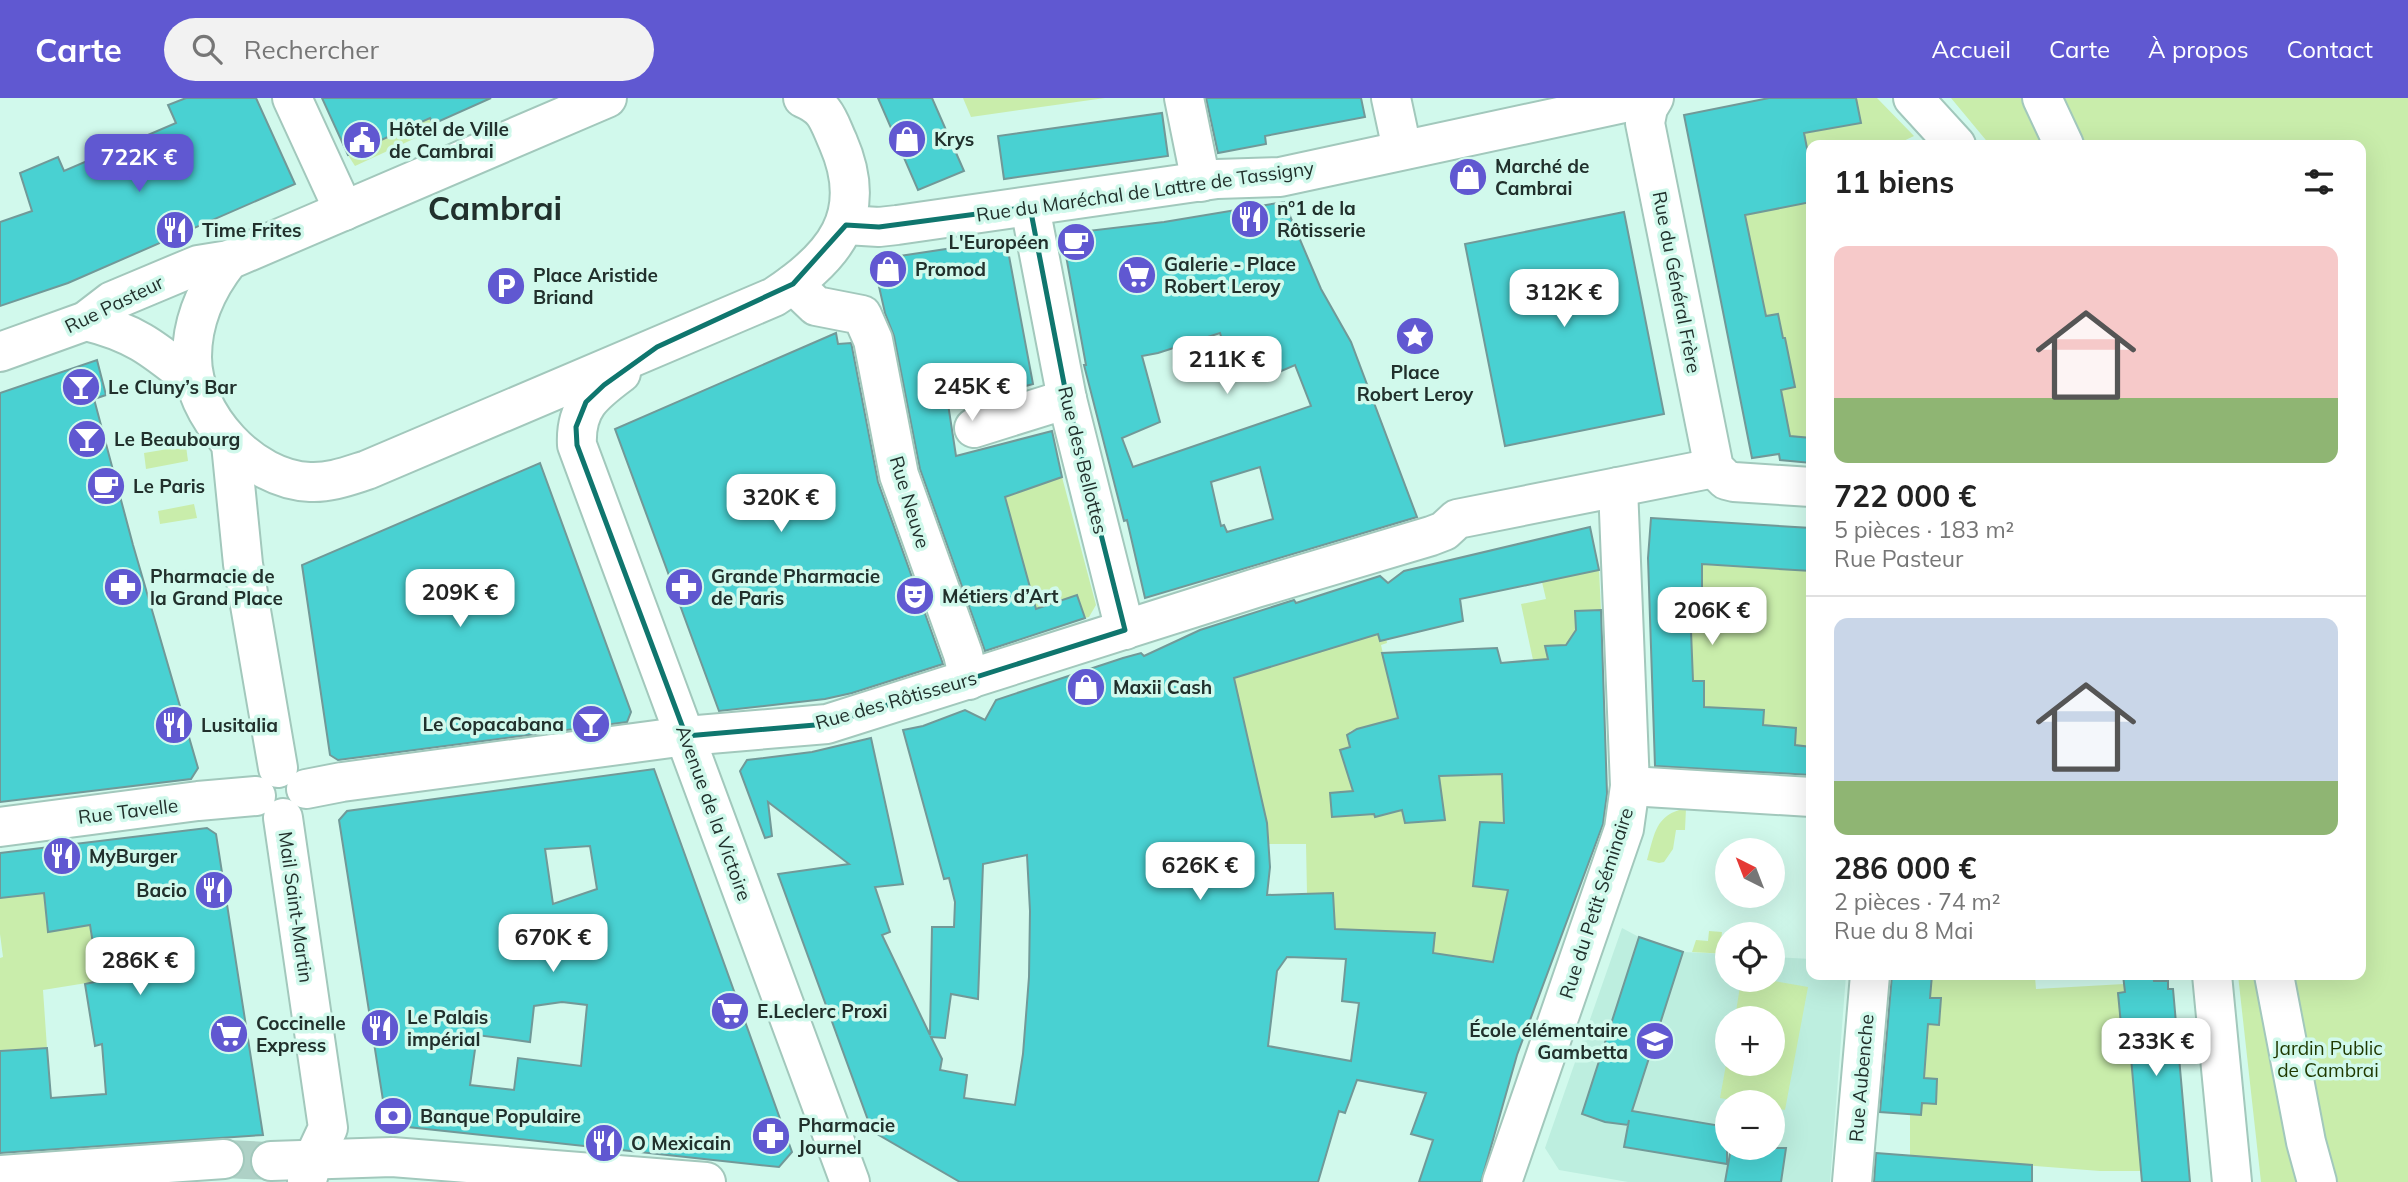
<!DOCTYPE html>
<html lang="fr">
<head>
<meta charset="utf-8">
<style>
  :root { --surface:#fff; --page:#f2f2f2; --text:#222; --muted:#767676; --line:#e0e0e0; --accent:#6058d1 }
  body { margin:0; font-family:Mulish,sans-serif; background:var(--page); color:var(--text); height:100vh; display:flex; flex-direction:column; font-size:26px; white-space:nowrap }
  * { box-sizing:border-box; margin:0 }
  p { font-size:23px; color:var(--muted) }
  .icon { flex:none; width:38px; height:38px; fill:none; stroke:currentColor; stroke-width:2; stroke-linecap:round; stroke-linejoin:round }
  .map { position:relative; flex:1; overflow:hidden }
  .panel { position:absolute; left:1806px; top:42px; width:560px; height:840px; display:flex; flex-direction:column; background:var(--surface); border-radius:14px; box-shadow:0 7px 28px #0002 }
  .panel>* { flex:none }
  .needle { width:46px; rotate:318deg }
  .buttons { position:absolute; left:1715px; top:740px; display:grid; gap:14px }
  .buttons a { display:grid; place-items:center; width:70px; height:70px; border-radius:50%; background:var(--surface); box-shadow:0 7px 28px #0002; font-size:35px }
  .price { position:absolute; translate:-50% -60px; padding:0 16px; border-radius:14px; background:#fff; color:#222; font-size:23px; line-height:46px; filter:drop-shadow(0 2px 4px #0008) }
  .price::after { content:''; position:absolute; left:50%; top:42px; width:21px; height:16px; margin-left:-10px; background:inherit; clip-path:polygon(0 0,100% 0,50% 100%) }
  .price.active { background:var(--accent); color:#fff }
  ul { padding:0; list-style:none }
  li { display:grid; align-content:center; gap:14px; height:371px; padding:0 28px }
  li+li { border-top:2px solid var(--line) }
  li span { display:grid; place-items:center; height:217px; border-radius:14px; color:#555 }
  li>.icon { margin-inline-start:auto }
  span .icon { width:126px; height:126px; fill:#fffc; stroke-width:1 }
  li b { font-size:30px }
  h2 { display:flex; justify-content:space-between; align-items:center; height:84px; padding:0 28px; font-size:30px }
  header { display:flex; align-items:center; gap:42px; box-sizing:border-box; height:98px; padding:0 35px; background:var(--accent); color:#fff }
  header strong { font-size:33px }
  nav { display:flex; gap:38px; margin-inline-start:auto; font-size:24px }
  .search { width:490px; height:63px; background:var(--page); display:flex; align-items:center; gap:18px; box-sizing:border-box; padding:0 24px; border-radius:38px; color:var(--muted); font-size:26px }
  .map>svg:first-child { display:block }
  .built { fill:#bdeedf; fill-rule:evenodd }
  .green { fill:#c9edab }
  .building { fill:#49d1d2; stroke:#719998; stroke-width:2; fill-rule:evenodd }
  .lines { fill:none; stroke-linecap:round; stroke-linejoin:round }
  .minor-tunnel { stroke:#aed1c6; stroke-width:38; stroke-dasharray:38 19; stroke-linecap:butt }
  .minor-casing { stroke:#a2c8bc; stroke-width:42 }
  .minor { stroke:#fff; stroke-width:38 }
  .marked { fill:none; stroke:#0f766e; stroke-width:5; stroke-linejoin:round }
  .labels { text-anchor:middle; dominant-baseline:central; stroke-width:7; stroke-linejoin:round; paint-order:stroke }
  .poi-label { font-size:19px; font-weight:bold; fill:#21302c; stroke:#d1f9ec; text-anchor:start }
  .street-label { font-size:19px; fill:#21302c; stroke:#d1f9ec }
  .park-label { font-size:19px; fill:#1f3800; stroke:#d1f9ec }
  .town-label { font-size:33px; font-weight:bold; fill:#21302c; stroke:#d1f9ec }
</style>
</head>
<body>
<header>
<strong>Carte</strong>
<div class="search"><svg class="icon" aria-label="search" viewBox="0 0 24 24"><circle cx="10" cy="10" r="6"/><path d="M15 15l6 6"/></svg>Rechercher</div>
<nav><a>Accueil</a><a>Carte</a><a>À propos</a><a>Contact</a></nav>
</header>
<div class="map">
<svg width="2408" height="1084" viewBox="0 0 2408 1084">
  <rect width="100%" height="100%" fill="#d1f9ec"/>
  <path class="built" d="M1622 830 1639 839 1683 854 1727 856V882H1773V859L1811 861V877H1846L1830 1084H1628L1559 1072 1545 1050ZM1727 920H1773V966H1727ZM1727 1004H1773V1050H1727Z"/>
  <g class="green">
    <polygon points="963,0 1105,0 971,19"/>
    <polygon points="1856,0 1877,0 1914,38 1895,47 1811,47 1811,70 1808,53 1784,57 1780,40 1861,25"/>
    <polygon points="1951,0 2408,0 2408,1084 2261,1084 2238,877 2361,877 2361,47 1990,47"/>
    <polygon points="430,20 435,31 355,68 348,57"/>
    <polygon points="1811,104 1811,340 1790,338 1781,292 1795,289 1785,240 1766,219 1745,117"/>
    <polygon points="186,348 188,363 146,371 144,355"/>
    <polygon points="1062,379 1096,507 1089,519 1085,520 1077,497 1036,511 1004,400"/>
    <polygon points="194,406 197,420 160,426 158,413"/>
    <polygon points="1691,466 1811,473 1811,649 1795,647 1796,630 1763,627 1736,611 1732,675 1696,672 1695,648 1702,607 1704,606 1704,583 1693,583 1691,533 1702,533"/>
    <polygon points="1599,472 1601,512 1575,513 1576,547 1545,548 1548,561 1533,562 1521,506 1546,501 1542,484"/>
    <polygon points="1385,534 1387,545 1381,547 1393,598 1414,604 1378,640 1374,626 1350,633 1355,648 1340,652 1357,708 1439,678 1502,672 1531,726 1480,724 1474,788 1548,797 1504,813 1491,874 1479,871 1476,861 1433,855 1435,835 1335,832 1333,795 1307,796 1306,746 1268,746 1255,670 1234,580"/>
    <path d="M1686 710 1685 732H1676L1673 751 1664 764 1659 765 1647 762C1655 735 1655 717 1686 710Z"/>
    <polygon points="48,794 44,802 48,834 89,825 99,883 43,892 47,950 0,952 0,860 3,859 0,836 0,800"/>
    <polygon points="1709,833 1722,834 1721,843 1727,843 1727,856 1692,854 1696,842 1708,843"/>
    <polygon points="1932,877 2035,879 2036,891 2124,886 2125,894 2118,895 2122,937 2130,937 2141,1073 2100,1073 1910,1058 1910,1016 1921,1017 1922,1005 1936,1005 1937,981 1924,980 1928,926 1939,926 1941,901 1930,900"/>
    <polygon points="1741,882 1768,882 1808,889 1785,1012 1773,1010 1773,1004 1744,1004 1720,1000 1727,961 1727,966 1773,966 1773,920 1735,920"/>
  </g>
  <g class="building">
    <polygon points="186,0 256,0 295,86 68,185 0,208 0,124 32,113 20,75 58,59 64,73 176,25 168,7"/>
    <polygon points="322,0 491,0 433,26 430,20 348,57"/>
    <polygon points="878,0 932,0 964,73 918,92"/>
    <polygon points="1206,0 1361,0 1365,19 1265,38 1266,46 1218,55"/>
    <polygon points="1769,0 1856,0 1861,25 1804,35 1811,70 1811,104 1745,117 1766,218 1778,216 1783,240 1785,240 1795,289 1781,292 1790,338 1811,340 1811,365 1780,362 1779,356 1752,360 1684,17"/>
    <polygon points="1162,15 1168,58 1004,81 998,38"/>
    <path d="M1284 104 1321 191 1351 244 1417 419 1145 500 1127 422 1124 423 1084 267H1086L1062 136 1164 124ZM1220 235 1231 270 1257 263 1265 280 1295 267 1311 308 1133 369 1122 340 1160 324 1142 258 1158 255ZM1260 369 1273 421 1227 434 1224 427 1221 428 1211 384Z"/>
    <polygon points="1624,114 1664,316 1505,348 1465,146"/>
    <polygon points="1006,142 1033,286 965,305 948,306 956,358 1052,333 1062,379 1005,399 1036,511 1077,497 1085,520 985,553 920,371 894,238 885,215 873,162"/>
    <polygon points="836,235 838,246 851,245 852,249 878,384 943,566 852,595 825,601 719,613 615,331"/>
    <polygon points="97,262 106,297 94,301 133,447 198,670 191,681 0,704 0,295"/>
    <polygon points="540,365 631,614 627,624 338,662 330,657 302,467"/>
    <polygon points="1651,420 1811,430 1811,473 1702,466 1702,533 1691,533 1693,583 1704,583 1704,609 1764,612 1763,627 1796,630 1795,647 1811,649 1811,677 1655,668 1648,460"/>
    <path d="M1590 429 1599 472 1460 501 1463 523 1380 543 1378 536 1234 580 1267 725 1270 769 1267 797 1333 795 1335 831 1435 835 1433 855 1493 864 1508 792 1473 788 1480 724 1504 725 1502 676 1439 678 1445 722 1405 725 1402 712 1375 719 1374 716 1332 719 1330 695 1353 693 1340 652 1350 649 1347 637 1357 631 1398 620 1382 555 1497 550 1501 565 1548 561 1545 548 1566 547 1576 532 1575 513 1601 512 1607 696 1603 726 1517 957 1481 1084H1419L1433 1042 1411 1036 1426 995 1357 982 1345 1015 1339 1013 1318 1084H960L872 1033 778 776 849 766 768 704 772 738 765 740 740 673 747 662 812 654 871 640 903 786 875 789 890 834 882 837 930 937 932 829H954L955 804 949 780 944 781 903 632 923 628 965 612 985 622 996 602 1123 560 1141 555 1144 558 1200 532 1294 502 1296 505 1380 478 1388 485 1404 473ZM1027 757 1030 813 1029 879 1023 956 1015 1007 964 1000 967 977 940 972 942 961 931 939 945 940 951 896 978 901 983 766ZM1287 859 1346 861 1342 903 1359 905 1351 963 1268 948 1277 873Z"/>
    <path d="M654 671 792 1054 779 1069 389 1027 385 1015 339 722 347 713ZM590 748 597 791 553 806 545 751ZM562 904 587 907 581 968 518 960 514 992 470 987 477 937 530 944 534 908Z"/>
    <polygon points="207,730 216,736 263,1037 0,1055 0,953 47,950 51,1000 106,996 102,946 95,948 85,886 99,883 90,827 48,834 44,795 0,800 0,755"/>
    <polygon points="1639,839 1683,854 1632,1013 1727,1029 1727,1066 1624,1049 1629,1022 1628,1027 1605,1024 1582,1016"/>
    <polygon points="1892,877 1932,877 1930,900 1941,900 1939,927 1928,926 1924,980 1937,981 1936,1006 1922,1005 1921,1017 1880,1014"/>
    <polygon points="2123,877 2153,877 2154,883 2168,883 2168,891 2173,891 2190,1084 2142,1084 2129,937 2122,937 2118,895 2125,894"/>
    <polygon points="1731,1050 1786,1050 1781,1084 1725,1084"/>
    <polygon points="1876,1055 2032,1067 2032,1084 1874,1084"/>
  </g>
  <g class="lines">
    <polyline class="minor-tunnel" points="224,1061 271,1063"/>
    <g class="minor-casing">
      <g id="minor">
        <polyline points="292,0 344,113"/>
        <path d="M607 0 229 162C206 191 192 222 192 259 192 317 251 382 310 384 330 385 348 378 367 372L774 199C834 160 870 117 838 44 828 22 827 10 803 0"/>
        <polyline points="1184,0 1201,84"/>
        <polyline points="1391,0 1402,51"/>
        <polyline points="1654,0 1648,10 1645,25 1714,370 1726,382 1734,384 1811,389"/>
        <polyline points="1913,0 1956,47"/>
        <polyline points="2042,0 2064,47"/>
        <polyline points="1030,109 1067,301 1125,532"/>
        <polyline points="846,127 879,129 897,127 1217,81 1280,79 1647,0"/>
        <polyline points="793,186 816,208 862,217 873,242 899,377 963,556 969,582"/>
        <path d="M86 223C136 235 155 252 194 283"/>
        <polyline points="0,254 86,223 112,203 198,167 229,162"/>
        <path d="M621 275C593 296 575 309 577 347L850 1084"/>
        <polyline points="974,330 1067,301"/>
        <polyline points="231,346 243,466 278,670"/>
        <polyline points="1630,688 1811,699"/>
        <polyline points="306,691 342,684 686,638 827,626 1256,490 1431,438 1444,433 1457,421 1714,370"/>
        <polyline points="283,720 328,1030 313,1062 307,1082"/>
        <polyline points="0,729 198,703 256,698"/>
        <polyline points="2212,877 2232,1084"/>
        <polyline points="2274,877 2306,1044 2317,1084"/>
        <polyline points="271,1063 392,1059 706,1084"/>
        <polyline points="0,1077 224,1061"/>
        <polyline points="1502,1084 1624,731 1630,688 1618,389"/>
        <polyline points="1852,1084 1870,877"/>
      </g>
    </g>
    <use href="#minor" class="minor"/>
  </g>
  <path class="marked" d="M1030 109 1067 301 1125 532 827 626 686 638 577 347 576 329 586 304 604 287 657 249 793 186 846 127 879 129Z"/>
  <defs>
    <g id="shop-disc" transform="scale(2.0125)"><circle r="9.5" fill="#6058d1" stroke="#d1f9ec"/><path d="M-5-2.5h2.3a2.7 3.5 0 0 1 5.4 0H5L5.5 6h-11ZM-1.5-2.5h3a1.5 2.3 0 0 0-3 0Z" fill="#fff"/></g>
    <g id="civic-disc" transform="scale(2.0125)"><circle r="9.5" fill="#6058d1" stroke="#d1f9ec"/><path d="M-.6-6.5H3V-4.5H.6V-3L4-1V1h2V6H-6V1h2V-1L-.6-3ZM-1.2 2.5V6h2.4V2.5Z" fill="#fff"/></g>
    <g id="restaurant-disc" transform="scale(2.0125)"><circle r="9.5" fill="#6058d1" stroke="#d1f9ec"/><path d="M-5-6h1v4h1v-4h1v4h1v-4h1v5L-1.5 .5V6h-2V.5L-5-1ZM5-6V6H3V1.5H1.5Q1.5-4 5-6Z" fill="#fff"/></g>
    <g id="cafe-disc" transform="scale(2.0125)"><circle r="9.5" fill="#6058d1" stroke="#d1f9ec"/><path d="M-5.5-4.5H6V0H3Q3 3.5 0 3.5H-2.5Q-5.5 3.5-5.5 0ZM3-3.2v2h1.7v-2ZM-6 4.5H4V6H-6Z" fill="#fff"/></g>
    <g id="supermarket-disc" transform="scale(2.0125)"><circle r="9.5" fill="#6058d1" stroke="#d1f9ec"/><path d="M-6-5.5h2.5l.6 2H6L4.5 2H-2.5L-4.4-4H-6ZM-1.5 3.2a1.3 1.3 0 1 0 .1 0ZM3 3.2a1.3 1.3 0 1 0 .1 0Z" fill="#fff"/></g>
    <g id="parking-disc" transform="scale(2.0125)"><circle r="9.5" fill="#6058d1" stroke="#d1f9ec"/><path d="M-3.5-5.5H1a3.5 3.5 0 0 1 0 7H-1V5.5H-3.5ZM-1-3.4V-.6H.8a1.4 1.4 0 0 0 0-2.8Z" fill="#fff"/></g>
    <g id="sight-disc" transform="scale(2.0125)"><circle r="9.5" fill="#6058d1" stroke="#d1f9ec"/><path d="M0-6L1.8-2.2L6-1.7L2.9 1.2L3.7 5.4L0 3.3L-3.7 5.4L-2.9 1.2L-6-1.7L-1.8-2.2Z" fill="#fff"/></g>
    <g id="bar-disc" transform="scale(2.0125)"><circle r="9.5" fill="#6058d1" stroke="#d1f9ec"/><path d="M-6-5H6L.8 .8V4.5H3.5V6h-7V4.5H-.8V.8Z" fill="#fff"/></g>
    <g id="pharmacy-disc" transform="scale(2.0125)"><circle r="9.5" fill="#6058d1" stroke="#d1f9ec"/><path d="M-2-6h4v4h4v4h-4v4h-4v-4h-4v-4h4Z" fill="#fff"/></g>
    <g id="theatre-disc" transform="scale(2.0125)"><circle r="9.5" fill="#6058d1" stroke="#d1f9ec"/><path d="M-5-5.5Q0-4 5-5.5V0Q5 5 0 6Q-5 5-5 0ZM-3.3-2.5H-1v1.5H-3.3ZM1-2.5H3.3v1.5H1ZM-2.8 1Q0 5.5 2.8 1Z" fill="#fff"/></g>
    <g id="school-disc" transform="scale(2.0125)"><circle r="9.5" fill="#6058d1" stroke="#d1f9ec"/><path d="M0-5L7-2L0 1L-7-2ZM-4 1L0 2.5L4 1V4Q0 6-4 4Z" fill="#fff"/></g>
    <g id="bank-disc" transform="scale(2.0125)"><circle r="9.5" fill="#6058d1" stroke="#d1f9ec"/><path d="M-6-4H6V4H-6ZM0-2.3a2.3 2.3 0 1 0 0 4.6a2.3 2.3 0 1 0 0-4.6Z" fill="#fff"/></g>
  </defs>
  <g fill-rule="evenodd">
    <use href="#shop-disc" x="907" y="41"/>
    <use href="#civic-disc" x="362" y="42"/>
    <use href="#shop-disc" x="1468" y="79"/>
    <use href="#restaurant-disc" x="1250" y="121"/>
    <use href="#restaurant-disc" x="175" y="132"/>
    <use href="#cafe-disc" x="1076" y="144"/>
    <use href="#shop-disc" x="888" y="171"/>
    <use href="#supermarket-disc" x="1137" y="177"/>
    <use href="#parking-disc" x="506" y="188"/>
    <use href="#sight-disc" x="1415" y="238"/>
    <use href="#bar-disc" x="81" y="289"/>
    <use href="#bar-disc" x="87" y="341"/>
    <use href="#cafe-disc" x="106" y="388"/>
    <use href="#pharmacy-disc" x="123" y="489"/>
    <use href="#pharmacy-disc" x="684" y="489"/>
    <use href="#theatre-disc" x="915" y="498"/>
    <use href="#shop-disc" x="1086" y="589"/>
    <use href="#bar-disc" x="591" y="626"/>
    <use href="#restaurant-disc" x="174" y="627"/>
    <use href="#restaurant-disc" x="62" y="758"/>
    <use href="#restaurant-disc" x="214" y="792"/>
    <use href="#supermarket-disc" x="730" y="913"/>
    <use href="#restaurant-disc" x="380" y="930"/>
    <use href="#supermarket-disc" x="229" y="936"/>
    <use href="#school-disc" x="1655" y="943"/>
    <use href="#bank-disc" x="393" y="1018"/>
    <use href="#pharmacy-disc" x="771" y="1038"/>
    <use href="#restaurant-disc" x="604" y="1045"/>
  </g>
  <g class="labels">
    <g class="poi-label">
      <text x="389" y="31">Hôtel de Ville<tspan x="389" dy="22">de Cambrai</tspan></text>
      <text x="934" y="41">Krys</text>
      <text x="1495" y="68">Marché de<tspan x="1495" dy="22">Cambrai</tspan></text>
      <text x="1277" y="110">n°1 de la<tspan x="1277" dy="22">Rôtisserie</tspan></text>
      <text x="202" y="132">Time Frites</text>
      <text x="1049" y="144" text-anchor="end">L'Européen</text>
      <text x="1164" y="166">Galerie - Place<tspan x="1164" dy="22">Robert Leroy</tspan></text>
      <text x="915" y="171">Promod</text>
      <text x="533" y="177">Place Aristide<tspan x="533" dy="22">Briand</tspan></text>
      <text x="1415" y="274" text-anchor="middle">Place<tspan x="1415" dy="22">Robert Leroy</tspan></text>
      <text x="108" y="289">Le Cluny’s Bar</text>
      <text x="114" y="341">Le Beaubourg</text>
      <text x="133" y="388">Le Paris</text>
      <text x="150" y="478">Pharmacie de<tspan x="150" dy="22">la Grand Place</tspan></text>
      <text x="711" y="478">Grande Pharmacie<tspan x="711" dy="22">de Paris</tspan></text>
      <text x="942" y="498">Métiers d’Art</text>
      <text x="1113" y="589">Maxii Cash</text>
      <text x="564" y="626" text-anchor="end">Le Copacabana</text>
      <text x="201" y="627">Lusitalia</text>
      <text x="89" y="758">MyBurger</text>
      <text x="187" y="792" text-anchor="end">Bacio</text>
      <text x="757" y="913">E.Leclerc Proxi</text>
      <text x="407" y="919">Le Palais<tspan x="407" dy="22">impérial</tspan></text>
      <text x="256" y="925">Coccinelle<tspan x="256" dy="22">Express</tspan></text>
      <text x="1628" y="932" text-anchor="end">École élémentaire<tspan x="1628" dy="22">Gambetta</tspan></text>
      <text x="420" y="1018">Banque Populaire</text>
      <text x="798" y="1027">Pharmacie<tspan x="798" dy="22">Journel</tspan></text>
      <text x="631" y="1045">O Mexicain</text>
    </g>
    <g class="street-label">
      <text transform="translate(1145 93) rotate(-8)">Rue du Maréchal de Lattre de Tassigny</text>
      <text transform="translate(1677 184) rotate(79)">Rue du Général Frère</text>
      <text transform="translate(114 206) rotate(-26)">Rue Pasteur</text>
      <text transform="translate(1083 362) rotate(76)">Rue des Bellottes</text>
      <text transform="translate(910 404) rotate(73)">Rue Neuve</text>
      <text transform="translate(896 602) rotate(-16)">Rue des Rôtisseurs</text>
      <text transform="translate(128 713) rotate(-7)">Rue Tavelle</text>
      <text transform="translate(714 715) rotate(70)">Avenue de la Victoire</text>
      <text transform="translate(1596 805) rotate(-72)">Rue du Petit Séminaire</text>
      <text transform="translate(296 809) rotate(82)">Mail Saint-Martin</text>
      <text transform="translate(1861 980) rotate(-85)">Rue Aubenche</text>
    </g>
    <g class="park-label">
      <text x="2328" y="950">Jardin Public<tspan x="2328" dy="22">de Cambrai</tspan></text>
    </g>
    <g class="town-label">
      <text x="495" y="109">Cambrai</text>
    </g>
  </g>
</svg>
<div class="buttons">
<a><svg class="needle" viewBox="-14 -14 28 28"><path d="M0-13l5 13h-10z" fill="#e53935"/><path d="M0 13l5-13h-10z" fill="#767676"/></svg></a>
<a><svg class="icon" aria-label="locate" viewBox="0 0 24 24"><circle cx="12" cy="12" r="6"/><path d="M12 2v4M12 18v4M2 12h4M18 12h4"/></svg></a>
<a>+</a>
<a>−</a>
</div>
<b class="price active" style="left:139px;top:96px">722K €</b>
<b class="price" style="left:1564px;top:231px">312K €</b>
<b class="price" style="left:1227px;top:298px">211K €</b>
<b class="price" style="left:972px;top:325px">245K €</b>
<b class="price" style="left:781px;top:436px">320K €</b>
<b class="price" style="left:460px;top:531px">209K €</b>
<b class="price" style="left:1712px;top:549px">206K €</b>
<b class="price" style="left:1200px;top:804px">626K €</b>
<b class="price" style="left:553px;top:876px">670K €</b>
<b class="price" style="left:140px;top:899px">286K €</b>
<b class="price" style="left:2156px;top:980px">233K €</b>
<section class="panel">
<h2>11 biens<svg class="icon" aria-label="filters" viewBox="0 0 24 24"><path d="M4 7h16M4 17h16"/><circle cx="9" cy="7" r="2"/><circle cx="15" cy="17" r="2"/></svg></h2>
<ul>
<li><span style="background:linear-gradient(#f6c9c9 70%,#8fb573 0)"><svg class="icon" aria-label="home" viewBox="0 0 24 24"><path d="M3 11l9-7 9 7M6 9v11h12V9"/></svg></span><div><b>722 000 €</b><p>5 pièces · 183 m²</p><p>Rue Pasteur</p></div></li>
<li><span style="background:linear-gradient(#c9d6e8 75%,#8fb573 0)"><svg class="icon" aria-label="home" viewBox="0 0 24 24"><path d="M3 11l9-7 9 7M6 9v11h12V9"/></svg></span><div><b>286 000 €</b><p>2 pièces · 74 m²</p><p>Rue du 8 Mai</p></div></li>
</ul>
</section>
</div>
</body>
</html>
